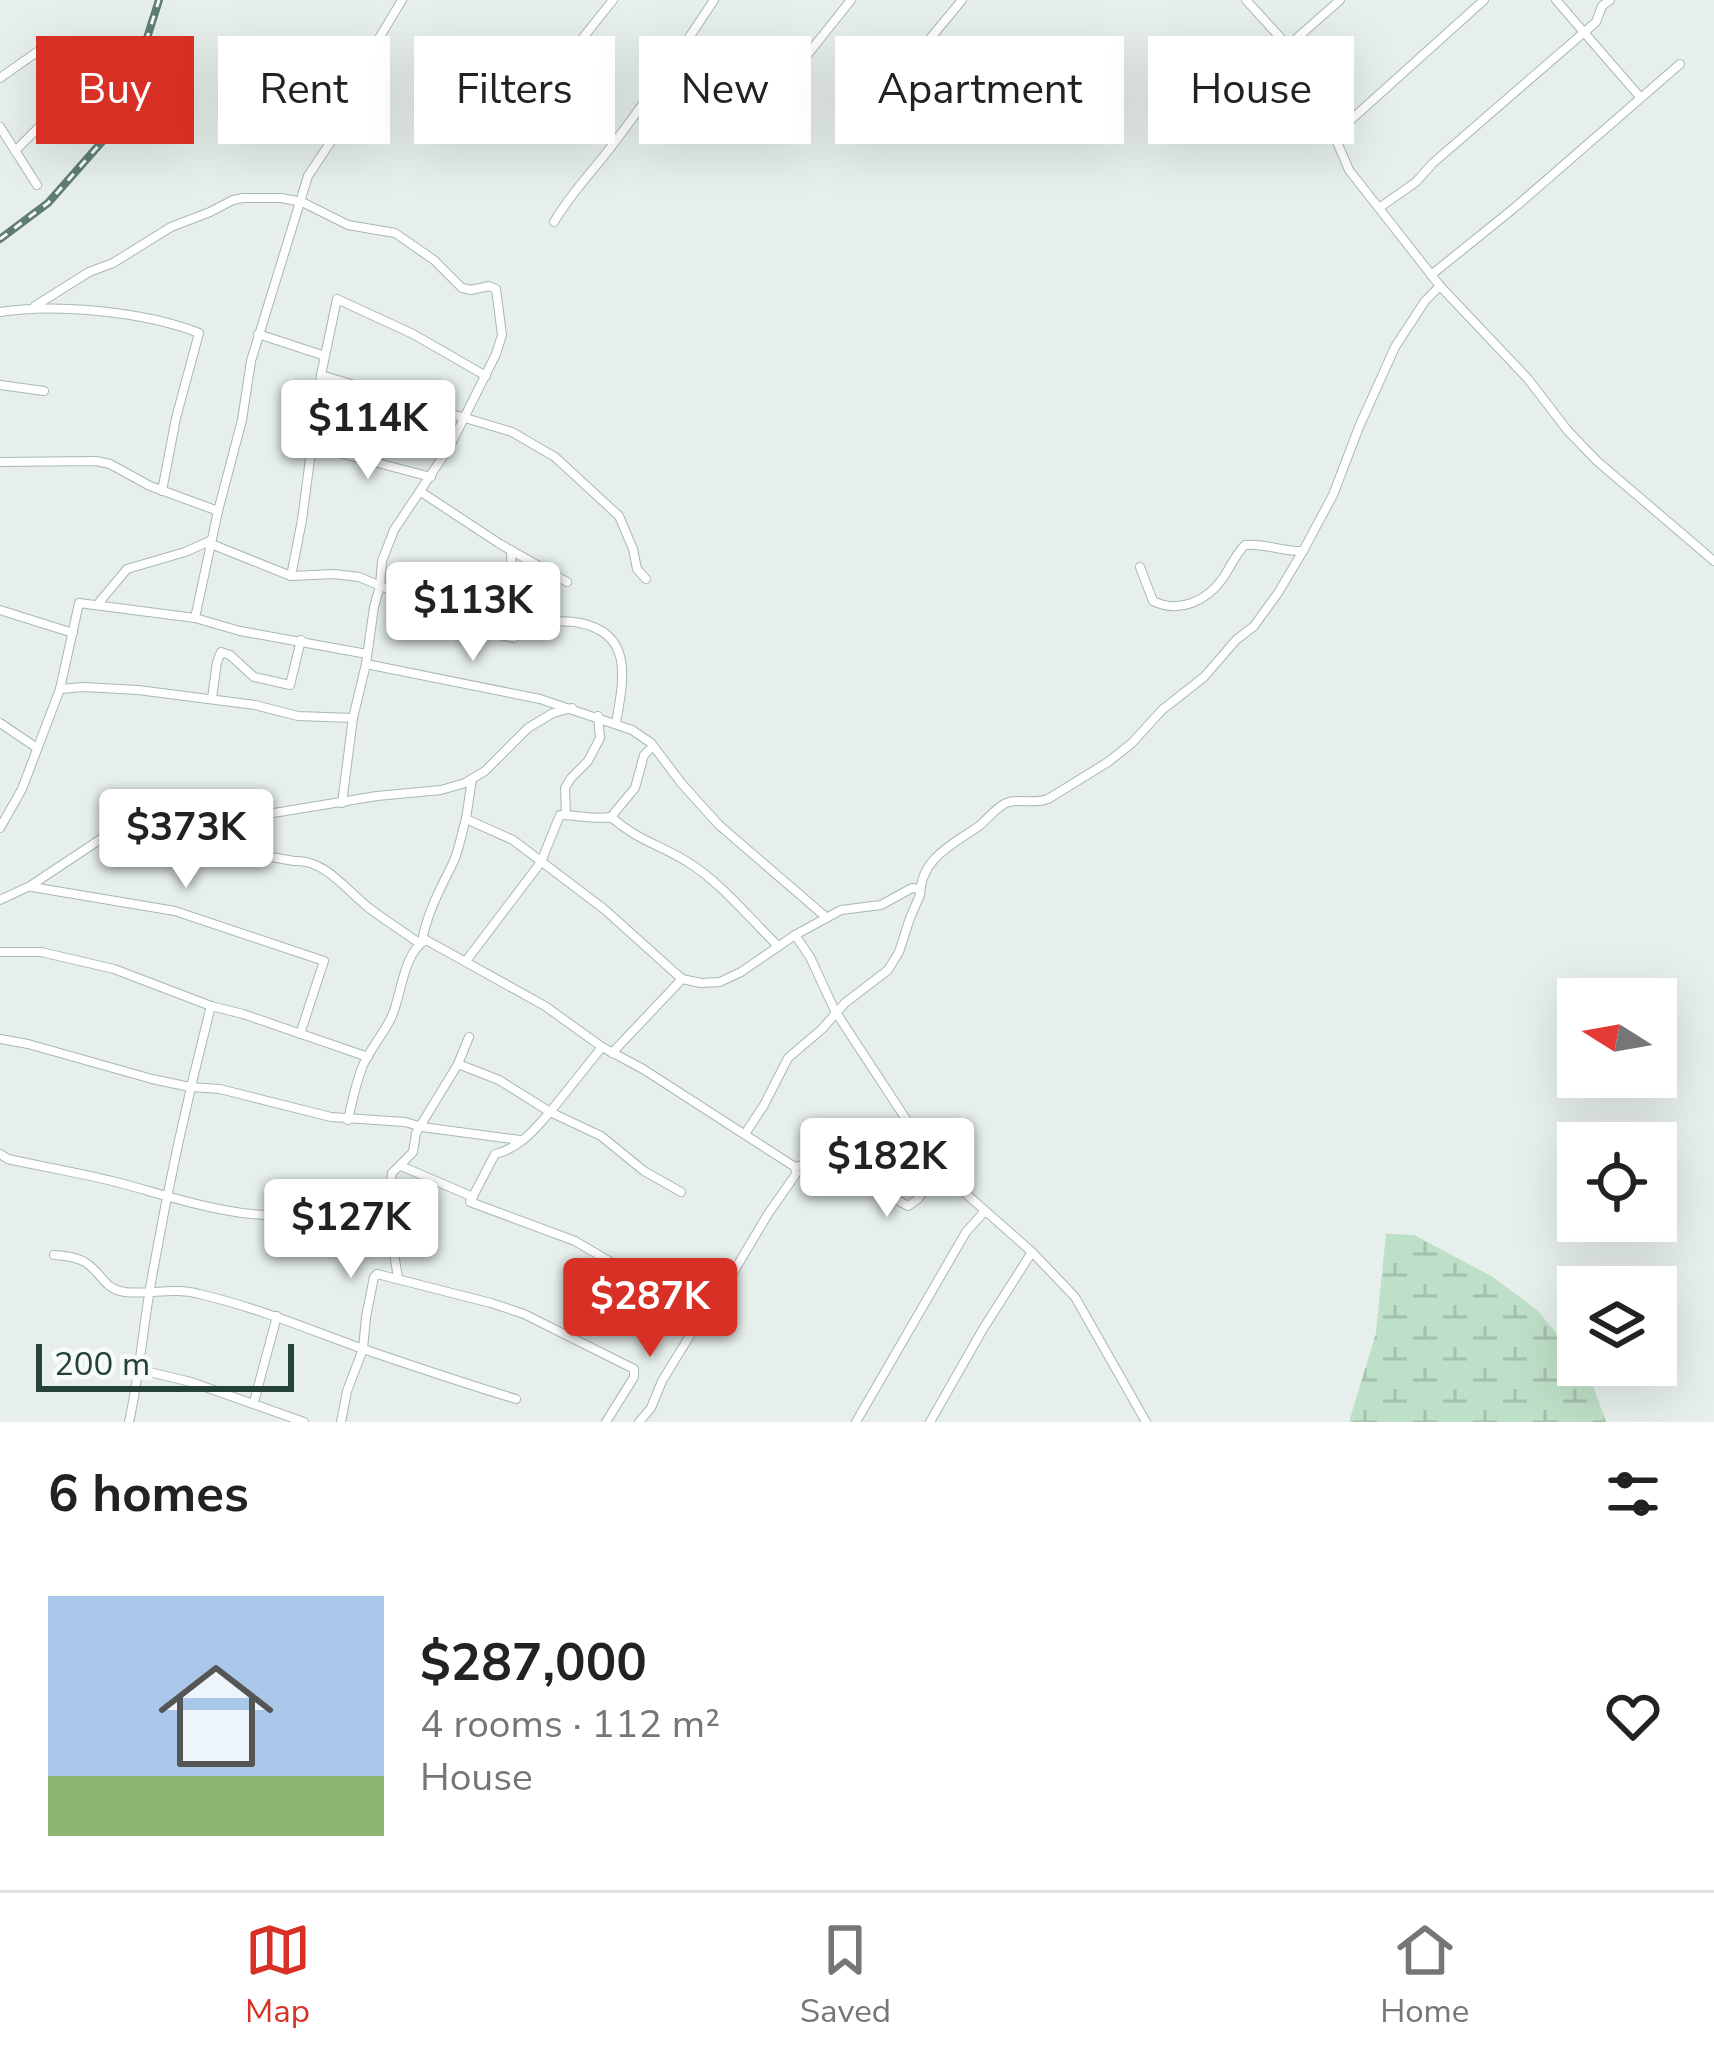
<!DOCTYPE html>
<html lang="en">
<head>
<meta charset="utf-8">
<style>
  :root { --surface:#fff; --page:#f2f2f2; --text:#222; --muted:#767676; --line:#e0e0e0; --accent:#d93025 }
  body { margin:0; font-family:"Nunito Sans",sans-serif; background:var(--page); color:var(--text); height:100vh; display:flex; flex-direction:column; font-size:45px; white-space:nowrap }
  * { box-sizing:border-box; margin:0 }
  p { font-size:39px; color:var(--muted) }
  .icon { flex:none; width:66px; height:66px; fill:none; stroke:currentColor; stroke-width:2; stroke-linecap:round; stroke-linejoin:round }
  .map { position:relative; height:1422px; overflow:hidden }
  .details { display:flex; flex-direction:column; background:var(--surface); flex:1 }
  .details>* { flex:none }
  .top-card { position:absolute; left:36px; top:36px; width:1644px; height:108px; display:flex; gap:24px }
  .needle { width:78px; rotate:281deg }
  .controls { position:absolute; left:1557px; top:978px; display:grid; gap:24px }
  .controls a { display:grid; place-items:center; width:120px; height:120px; border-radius:0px; background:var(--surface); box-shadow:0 12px 48px #0002; font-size:60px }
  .scale { position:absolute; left:36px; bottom:30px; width:258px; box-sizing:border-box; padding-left:12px; border:6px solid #24423a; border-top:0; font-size:33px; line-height:42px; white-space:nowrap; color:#24423a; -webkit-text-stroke:9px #f7fbf9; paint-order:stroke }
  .price { position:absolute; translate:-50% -102px; padding:0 27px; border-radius:12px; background:#fff; color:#222; font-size:39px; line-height:78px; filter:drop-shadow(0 3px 6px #0008) }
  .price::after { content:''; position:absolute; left:50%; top:72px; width:36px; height:27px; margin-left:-18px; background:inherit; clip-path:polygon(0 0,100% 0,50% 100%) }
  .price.current { background:var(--accent); color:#fff }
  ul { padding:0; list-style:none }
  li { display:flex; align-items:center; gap:36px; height:300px; padding:0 48px }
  li span { display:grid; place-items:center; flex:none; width:336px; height:240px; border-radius:0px; color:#555 }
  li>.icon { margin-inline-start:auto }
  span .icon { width:144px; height:144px; fill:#fffc; stroke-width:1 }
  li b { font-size:51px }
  h2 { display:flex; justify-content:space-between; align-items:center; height:144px; padding:0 48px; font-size:51px }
  .tag { padding:0 42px; border-radius:0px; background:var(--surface); box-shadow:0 12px 48px #0002; font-size:42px; line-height:108px }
  .tag.current { background:var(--accent); color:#fff }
  .dock { display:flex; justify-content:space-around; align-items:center; height:168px; border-top:3px solid var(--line); background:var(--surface); font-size:33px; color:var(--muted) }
  .dock a { display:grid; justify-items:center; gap:6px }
  .dock .current { color:var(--accent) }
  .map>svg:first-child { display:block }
  .wetland { fill:url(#wetland-marsh) }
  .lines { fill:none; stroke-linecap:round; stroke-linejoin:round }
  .minor-casing { stroke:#a8b8b2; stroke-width:10 }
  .minor { stroke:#fff; stroke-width:8 }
  .rail-casing { stroke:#5f7d75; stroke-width:8 }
  .rail { stroke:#f7fbf9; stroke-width:3; stroke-dasharray:9; stroke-linecap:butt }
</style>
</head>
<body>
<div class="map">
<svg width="1714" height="1422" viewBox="0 0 1714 1422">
  <defs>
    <pattern id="wetland-marsh" width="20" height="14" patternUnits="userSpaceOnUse" patternTransform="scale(3)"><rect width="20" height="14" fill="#bfe0c8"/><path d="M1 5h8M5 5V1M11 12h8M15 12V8" fill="none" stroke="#a4c1ad"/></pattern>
  </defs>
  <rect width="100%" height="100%" fill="#e6efeb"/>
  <polygon class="wetland" points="1386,1234 1414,1235 1493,1277 1537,1310 1578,1359 1578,1365 1583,1365 1587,1369 1606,1422 1349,1422 1376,1333"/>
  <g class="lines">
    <g class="minor-casing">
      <g id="minor">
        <polyline points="1246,0 1288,46 1288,57 1321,126 1334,135 1349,170 1440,286 1528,379 1568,431 1597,461 1714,561"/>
        <polyline points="1556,0 1640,97"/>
        <polyline points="1288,46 1340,0"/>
        <polyline points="0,78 37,52"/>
        <polyline points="768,104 851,0"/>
        <polyline points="862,121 962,0"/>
        <polyline points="0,127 37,185"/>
        <polyline points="506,134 613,0"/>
        <polyline points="1334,135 1484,0"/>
        <polyline points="15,151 92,74"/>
        <polyline points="1379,208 1416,182 1433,163 1596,22 1602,6 1610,0"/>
        <path d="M554 222C570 194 592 172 611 147 647 100 681 50 714 0"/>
        <polyline points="1431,275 1513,209 1680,64"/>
        <polyline points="35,306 89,272 113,263 171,227 210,212 233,200 243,198 281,198 302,202 348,225 395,233 434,260 462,288 471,290 489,286 496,289 502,335 496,354 450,446 394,530 382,561 380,586 374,607 366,664 353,718 342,803"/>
        <path d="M0 312C56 303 146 312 199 333L176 418 162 491"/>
        <polyline points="258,334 325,356"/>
        <polyline points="486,376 413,334 337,299 321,375 512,432 555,457 619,516 633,549 637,569 646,579"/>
        <polyline points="0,385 44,391"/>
        <polyline points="310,448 328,450 431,477"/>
        <polyline points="0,462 96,461 110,464 150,486 218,511"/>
        <polyline points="421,492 500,544 567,582"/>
        <polyline points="211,544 291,576 334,574 359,577 496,634 514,638"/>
        <path d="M511 550 513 616 523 624C541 623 562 619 580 623 635 634 623 682 616 723"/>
        <path d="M1140 567 1153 601C1179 614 1207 601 1223 578 1231 566 1235 555 1245 545 1265 543 1283 552 1303 551L1333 495 1359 427 1395 347 1425 301 1440 286"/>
        <polyline points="291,576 302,520 321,375"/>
        <polyline points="97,605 127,569 185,552 210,541"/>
        <polyline points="0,610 73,633"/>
        <polyline points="195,618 218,511 242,420 251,361 308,176 355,105 375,45 402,0"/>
        <polyline points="366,664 540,699 632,730 651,743 682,784 719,825 827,918"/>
        <polyline points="60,689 84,687 138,690 255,705 298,716 353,718"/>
        <polyline points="212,698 217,662 221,652 230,655 254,677 290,685 301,640"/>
        <polyline points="0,723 37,748"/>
        <polyline points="472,779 466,819 513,840 604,909 682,979"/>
        <polyline points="566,815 565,788 571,778 588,761 600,738 598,716"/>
        <path d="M164 816 182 841 294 861C325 859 346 890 369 908 385 920 402 931 419 943"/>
        <polyline points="610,818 635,788 644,755 653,746"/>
        <polyline points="0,828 22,789 60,689 79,603 195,618 240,631 367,654"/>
        <polyline points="32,887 175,911 324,961 300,1034"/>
        <polyline points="0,900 30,886 128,821 186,815 237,819 377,796 441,790 465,783 485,771 528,728 553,713 572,708"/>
        <polyline points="795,935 810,957 835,1011 940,1171 1032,1252 1075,1297 1146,1422"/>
        <path d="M422 941C427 914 439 891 451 867 459 853 461 834 466 819"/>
        <path d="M0 952H41L114 969 211 1006C188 1095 168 1186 152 1277 143 1326 140 1373 129 1422"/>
        <path d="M466 961 541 862 560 815C578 815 593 820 611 817 637 840 658 844 686 861 721 882 749 918 778 946"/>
        <polyline points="211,1006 243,1014 368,1057"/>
        <polyline points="0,1039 28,1044 152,1079 190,1087 220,1089 331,1117 405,1122 422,1127 520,1140"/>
        <polyline points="612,1053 682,979 701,983 720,982 741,972 795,935 841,910 881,905 912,888 919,889"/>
        <polyline points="458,1064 499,1080 550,1112 602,1047"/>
        <path d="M348 1120C352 1101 356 1083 363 1065 371 1048 384 1033 392 1016 402 993 403 953 426 940L545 1006 602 1047 643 1069 795 1167 796 1174 768 1214 709 1313 702 1316 662 1381 651 1408 639 1422"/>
        <path d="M745 1134 764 1105 788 1058 822 1029 845 1003 888 970 899 952 910 918 920 895C921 858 952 845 979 826 988 819 998 805 1009 802 1023 799 1034 804 1048 799L1108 762 1132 743 1162 710 1204 677 1236 640 1254 626 1278 593 1303 551"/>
        <path d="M0 1154 8 1159C44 1167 80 1173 116 1182 158 1193 199 1207 242 1213 292 1219 340 1213 390 1214"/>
        <polyline points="401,1166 473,1197"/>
        <polyline points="795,1167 822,1159 908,1206 918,1199 938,1168"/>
        <path d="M681 1192 644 1171 601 1136 550 1112C534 1130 520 1148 495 1154L470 1202 575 1241 702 1316"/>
        <path d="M54 1255C66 1256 79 1257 89 1265 103 1276 105 1289 125 1292 149 1295 174 1287 199 1294 256 1307 310 1330 366 1350 416 1367 466 1384 516 1399"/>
        <polyline points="398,1278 391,1234 390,1186 392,1173 413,1152 416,1133 458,1064 469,1037"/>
        <polyline points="141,1370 191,1382 304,1422"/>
        <polyline points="254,1402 277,1316"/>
        <polyline points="341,1422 347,1391 363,1349 366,1317 374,1277 377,1274 491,1303 524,1314 634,1369 634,1377 606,1422"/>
        <polyline points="856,1422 966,1232 985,1211"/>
        <polyline points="930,1422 983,1329 1032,1252"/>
      </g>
    </g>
    <use href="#minor" class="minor"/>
    <g class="rail-casing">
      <polyline id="rail" points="0,239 48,203 107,136 129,95 159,0"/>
    </g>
    <use href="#rail" class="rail"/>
  </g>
</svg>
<div class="controls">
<a><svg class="needle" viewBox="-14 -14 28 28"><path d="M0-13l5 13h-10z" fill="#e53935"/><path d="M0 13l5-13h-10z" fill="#767676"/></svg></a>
<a><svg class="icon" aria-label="locate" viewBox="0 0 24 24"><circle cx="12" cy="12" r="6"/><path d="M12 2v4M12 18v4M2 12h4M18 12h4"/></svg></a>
<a><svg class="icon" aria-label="layers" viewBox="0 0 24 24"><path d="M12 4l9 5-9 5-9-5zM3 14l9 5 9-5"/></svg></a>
</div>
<div class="scale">200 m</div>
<b class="price" style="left:368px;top:482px">$114K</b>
<b class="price" style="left:473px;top:664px">$113K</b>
<b class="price" style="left:186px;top:891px">$373K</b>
<b class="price" style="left:887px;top:1220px">$182K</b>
<b class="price" style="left:351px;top:1281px">$127K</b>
<b class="price current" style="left:650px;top:1360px">$287K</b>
<div class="top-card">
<a class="tag current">Buy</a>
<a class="tag">Rent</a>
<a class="tag">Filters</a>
<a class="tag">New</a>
<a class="tag">Apartment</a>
<a class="tag">House</a>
</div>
</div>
<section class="details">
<h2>6 homes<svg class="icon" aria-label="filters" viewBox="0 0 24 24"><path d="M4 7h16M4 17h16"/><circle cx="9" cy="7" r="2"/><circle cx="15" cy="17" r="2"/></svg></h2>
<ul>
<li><span style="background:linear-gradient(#a9c7e8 75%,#8fb573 0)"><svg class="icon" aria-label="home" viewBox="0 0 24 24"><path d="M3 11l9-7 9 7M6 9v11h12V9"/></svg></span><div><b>$287,000</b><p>4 rooms · 112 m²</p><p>House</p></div><svg class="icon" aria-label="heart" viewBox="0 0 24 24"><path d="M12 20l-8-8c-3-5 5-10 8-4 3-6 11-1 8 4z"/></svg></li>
</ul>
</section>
<nav class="dock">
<a class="current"><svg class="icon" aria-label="map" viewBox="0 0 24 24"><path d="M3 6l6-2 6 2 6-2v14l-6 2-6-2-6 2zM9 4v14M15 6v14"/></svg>Map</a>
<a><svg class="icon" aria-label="saved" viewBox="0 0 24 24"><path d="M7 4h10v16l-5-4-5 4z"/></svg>Saved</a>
<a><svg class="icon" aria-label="home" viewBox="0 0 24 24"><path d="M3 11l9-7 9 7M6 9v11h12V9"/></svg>Home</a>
</nav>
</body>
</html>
